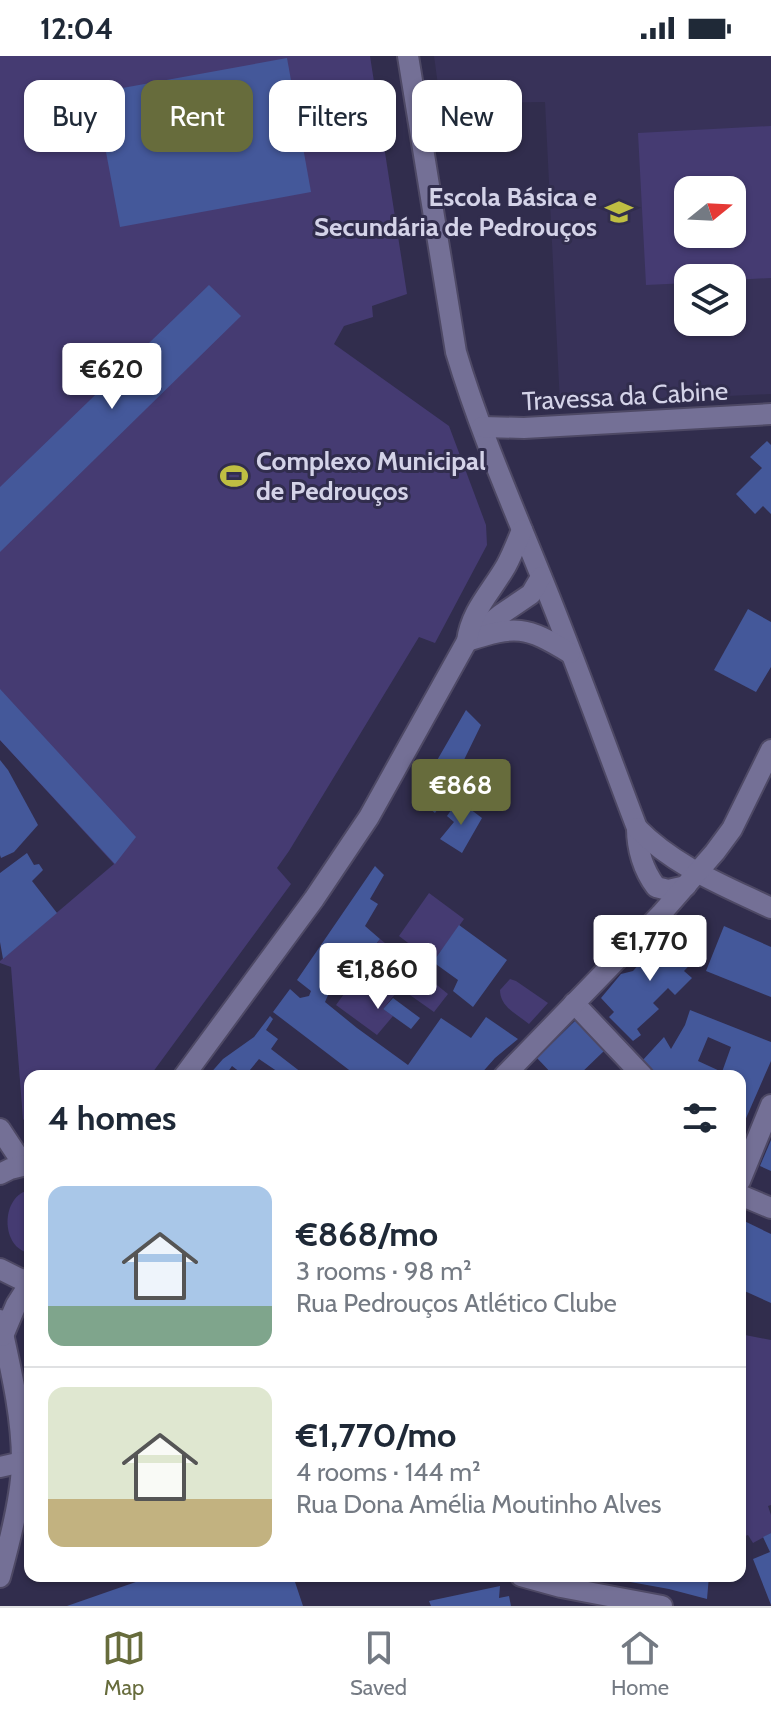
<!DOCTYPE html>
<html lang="en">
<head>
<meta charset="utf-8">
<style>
  :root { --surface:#fff; --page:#f6f6f7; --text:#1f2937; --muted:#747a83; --line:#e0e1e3; --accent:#676c3c }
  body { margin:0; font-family:Cabin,sans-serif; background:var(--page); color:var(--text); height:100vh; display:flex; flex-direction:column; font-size:30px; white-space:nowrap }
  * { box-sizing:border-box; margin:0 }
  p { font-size:26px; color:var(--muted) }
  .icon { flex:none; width:44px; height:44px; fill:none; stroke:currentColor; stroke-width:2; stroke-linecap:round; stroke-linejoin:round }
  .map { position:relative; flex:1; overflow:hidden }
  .drawer { position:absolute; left:24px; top:1014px; width:722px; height:512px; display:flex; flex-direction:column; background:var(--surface); border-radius:16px; box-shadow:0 2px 6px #0004 }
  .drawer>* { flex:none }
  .banner { position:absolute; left:24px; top:24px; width:724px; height:72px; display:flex; gap:16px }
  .needle { width:52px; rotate:72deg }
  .buttons { position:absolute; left:674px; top:120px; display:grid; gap:16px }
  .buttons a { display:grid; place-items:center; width:72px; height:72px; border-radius:16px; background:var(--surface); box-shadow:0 2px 6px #0004; font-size:40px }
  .price { position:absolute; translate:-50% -68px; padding:0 18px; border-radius:8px; background:#fff; color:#222; font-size:26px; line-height:52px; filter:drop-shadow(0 2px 4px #0008) }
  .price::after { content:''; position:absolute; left:50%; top:48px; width:24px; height:18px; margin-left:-12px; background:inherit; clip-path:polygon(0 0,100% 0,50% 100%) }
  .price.current { background:var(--accent); color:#fff }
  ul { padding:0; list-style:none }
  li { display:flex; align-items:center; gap:24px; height:200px; padding:0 24px }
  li+li { border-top:2px solid var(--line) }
  li span { display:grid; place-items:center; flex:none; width:224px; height:160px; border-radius:16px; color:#555 }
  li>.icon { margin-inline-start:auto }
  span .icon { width:96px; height:96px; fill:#fffc; stroke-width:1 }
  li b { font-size:34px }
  h2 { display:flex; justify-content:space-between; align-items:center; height:96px; padding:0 24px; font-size:34px }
  .pill { padding:0 28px; border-radius:16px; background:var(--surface); box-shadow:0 2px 6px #0004; font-size:28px; line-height:72px }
  .pill.current { background:var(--accent); color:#fff }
  .status { display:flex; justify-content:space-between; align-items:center; height:56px; padding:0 40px; background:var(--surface); direction:ltr }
  .status svg { height:22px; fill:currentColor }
  .tab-bar { display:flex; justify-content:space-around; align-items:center; height:112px; border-top:2px solid var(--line); background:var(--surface); font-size:22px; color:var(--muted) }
  .tab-bar a { display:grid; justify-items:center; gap:4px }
  .tab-bar .current { color:var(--accent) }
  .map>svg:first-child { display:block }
  .built { fill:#383259; fill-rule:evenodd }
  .green { fill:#453b72; fill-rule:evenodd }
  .building { fill:#44589a; fill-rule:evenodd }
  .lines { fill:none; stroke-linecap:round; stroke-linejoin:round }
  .minor-casing { stroke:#4e4965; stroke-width:24 }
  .minor { stroke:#747096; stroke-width:20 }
  .labels { text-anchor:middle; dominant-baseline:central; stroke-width:6; stroke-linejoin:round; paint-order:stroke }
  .poi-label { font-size:26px; font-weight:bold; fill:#d4d3e8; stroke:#312d4d; text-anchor:end }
  .street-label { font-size:26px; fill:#d4d3e8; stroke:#312d4d }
</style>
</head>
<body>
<div class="status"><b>12:04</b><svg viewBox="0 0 49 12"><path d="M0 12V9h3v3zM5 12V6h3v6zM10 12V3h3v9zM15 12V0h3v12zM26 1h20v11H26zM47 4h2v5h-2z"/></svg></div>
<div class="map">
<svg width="771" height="1550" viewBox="0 0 771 1550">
  <rect width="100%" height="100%" fill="#312d4d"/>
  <path class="built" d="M434 0H771V338L560 348 545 46 454 47 439 37ZM688 134H732V178H688ZM688 222H732V266H688Z"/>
  <g class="green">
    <polygon points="0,0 370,0 407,238 372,250 373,261 344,270 334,288 449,370 486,469 487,489 435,587 419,581 289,795 277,812 291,828 150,1020 30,1020 30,1071 23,1063 11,911 0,907 0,905 114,808 0,684"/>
    <path d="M771 70V222L732 224V222H688V227L646 229 638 77ZM688 134H732V178H688Z"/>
    <polygon points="429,837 464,863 433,906 399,880"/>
    <polygon points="380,883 448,938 434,956 400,932 383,953 393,960 377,979 336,949 349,931 336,921 354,895 364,904"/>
    <path d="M510 923 516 925 548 947 529 968C517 958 500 951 500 934Z"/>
    <path d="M30 1134V1197C0 1193 0 1139 30 1134Z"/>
    <polygon points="740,1278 771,1284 771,1449 768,1450 771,1459 771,1477 753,1487 748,1479 740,1482"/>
  </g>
  <g class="building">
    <polygon points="287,2 311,136 120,171 95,37"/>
    <polygon points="76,27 77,35 96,32 97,36 78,40 84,74 37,82 28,36"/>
    <polygon points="209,229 241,260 0,496 0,431"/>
    <polygon points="767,385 771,389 771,458 763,450 755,458 736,438 762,412 750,401"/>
    <polygon points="748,553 771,566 771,611 756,636 714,614"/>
    <polygon points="0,633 136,781 115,808 0,684"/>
    <polygon points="466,654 481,669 462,708 466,710 435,757 416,741"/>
    <polygon points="0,704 8,714 38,769 14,796 1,802 0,799"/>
    <polygon points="458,744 482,762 462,797 440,783 454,766 447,760"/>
    <polygon points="27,797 34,809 39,808 43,814 32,825 57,857 3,903 0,886 0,817"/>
    <polygon points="375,810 384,819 370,843 378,848 365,870 380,883 363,904 354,895 336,921 325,946 357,972 408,1009 441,962 471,982 486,961 518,983 495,1002 479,1020 357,1020 273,956 290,933 300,942 309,940 311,935 297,924"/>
    <polygon points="459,869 507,904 473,951 453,935 458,924 433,906"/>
    <polygon points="724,870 771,891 771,941 706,915"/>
    <polygon points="677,873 701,897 684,915 692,922 675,939 668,932 653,947 659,953 637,973 641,979 633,985 609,961 614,956 601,942 621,918 633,915 656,889 659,892"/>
    <polygon points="393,942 420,962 411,973 383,953"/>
    <path d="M690 954 771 986V1005L740 1076V1020H657L642 1005 664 981 671 993 685 969ZM708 981 731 991 722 1016 698 1005Z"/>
    <polygon points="270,960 273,963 266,974 278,983 271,993 306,1020 284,1020 259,1003 245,1020 232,1010 225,1020 208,1020 223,1003 254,981"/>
    <polygon points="576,964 605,994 578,1020 554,1020 537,1002"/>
    <polygon points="771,1084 771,1115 760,1110"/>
    <polygon points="740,1163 771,1178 771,1247 740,1233"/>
    <polygon points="771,1477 771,1549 753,1503 770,1496 763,1481"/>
    <polygon points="153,1520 293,1520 303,1550 67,1550"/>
    <polygon points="603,1520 709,1520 707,1543 669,1533 603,1521"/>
    <polygon points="500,1530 499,1542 509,1540 511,1550 431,1550 429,1545"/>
  </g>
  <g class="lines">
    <g class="minor-casing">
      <g id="minor">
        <path d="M408 0 456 296C479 373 511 446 541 520 575 603 605 688 637 772 637 792 643 814 656 831L668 834 686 830"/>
        <polyline points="482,371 524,372 771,358"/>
        <polyline points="476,578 500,559 531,538 541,521"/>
        <path d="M467 585C516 569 526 570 570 597"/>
        <path d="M637 772C674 810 723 829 771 852"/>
        <polyline points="574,947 643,1020"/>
        <path d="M184 1020 314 843 369 761 467 585C471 555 491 536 506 510 512 499 517 486 522 474"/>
        <polyline points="504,1020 661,858 715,796 732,773 771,694"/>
        <polyline points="0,1073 23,1108"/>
        <polyline points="0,1118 10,1113 30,1108"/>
        <polyline points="740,1125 771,1049"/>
        <polyline points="740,1139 771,1152"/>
        <polyline points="0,1213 20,1223 30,1224"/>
        <path d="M0 1264C10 1310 22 1358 22 1405 22 1439 9 1488 0 1521"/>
        <polyline points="3,1280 16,1249 30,1227"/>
        <polyline points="0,1411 22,1406"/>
        <polyline points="521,1520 561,1531 662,1550"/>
      </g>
    </g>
    <use href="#minor" class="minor"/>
  </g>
  <defs>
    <g id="school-bare" transform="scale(2.16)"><path d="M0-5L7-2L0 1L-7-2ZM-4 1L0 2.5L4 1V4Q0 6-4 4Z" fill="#bfbe42" stroke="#312d4d" stroke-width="2.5" paint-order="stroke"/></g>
    <g id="stadium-bare" transform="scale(2.16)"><path d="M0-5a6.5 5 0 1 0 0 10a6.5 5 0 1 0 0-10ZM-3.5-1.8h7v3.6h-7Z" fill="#bfbe42" stroke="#312d4d" stroke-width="2.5" paint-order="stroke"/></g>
  </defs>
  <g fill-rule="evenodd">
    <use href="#school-bare" x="619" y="156"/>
    <use href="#stadium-bare" x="234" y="420"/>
  </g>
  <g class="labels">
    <g class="poi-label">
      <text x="597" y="141">Escola Básica e<tspan x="597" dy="30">Secundária de Pedrouços</tspan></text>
      <text x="256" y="405" text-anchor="start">Complexo Municipal<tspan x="256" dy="30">de Pedrouços</tspan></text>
    </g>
    <g class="street-label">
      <text transform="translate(625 340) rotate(-3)">Travessa da Cabine</text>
    </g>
  </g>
</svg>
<div class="buttons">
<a><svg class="needle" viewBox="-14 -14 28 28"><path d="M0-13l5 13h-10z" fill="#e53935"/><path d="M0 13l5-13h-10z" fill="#747a83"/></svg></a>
<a><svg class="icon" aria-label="layers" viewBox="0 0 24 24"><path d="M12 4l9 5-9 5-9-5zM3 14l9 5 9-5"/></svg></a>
</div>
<b class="price" style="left:112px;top:355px">€620</b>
<b class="price current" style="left:461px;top:771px">€868</b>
<b class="price" style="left:650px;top:927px">€1,770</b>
<b class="price" style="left:378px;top:955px">€1,860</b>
<div class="banner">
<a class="pill">Buy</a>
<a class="pill current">Rent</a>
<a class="pill">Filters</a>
<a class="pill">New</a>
</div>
<section class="drawer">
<h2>4 homes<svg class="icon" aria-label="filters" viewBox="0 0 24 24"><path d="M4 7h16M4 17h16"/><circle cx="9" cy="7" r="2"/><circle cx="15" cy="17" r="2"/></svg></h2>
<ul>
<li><span style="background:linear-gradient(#a9c7e8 75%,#7fa58c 0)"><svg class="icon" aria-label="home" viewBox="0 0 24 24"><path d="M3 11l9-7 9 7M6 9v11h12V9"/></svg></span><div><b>€868/mo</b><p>3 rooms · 98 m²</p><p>Rua Pedrouços Atlético Clube</p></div></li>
<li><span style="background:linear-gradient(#dfe7d0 70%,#c2b280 0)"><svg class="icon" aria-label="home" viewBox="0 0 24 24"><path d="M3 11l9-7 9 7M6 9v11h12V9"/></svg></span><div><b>€1,770/mo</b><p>4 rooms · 144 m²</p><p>Rua Dona Amélia Moutinho Alves</p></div></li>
</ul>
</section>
</div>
<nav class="tab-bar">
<a class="current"><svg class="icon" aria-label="map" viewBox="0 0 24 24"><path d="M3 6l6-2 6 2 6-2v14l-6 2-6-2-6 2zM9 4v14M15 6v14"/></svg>Map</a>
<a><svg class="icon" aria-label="saved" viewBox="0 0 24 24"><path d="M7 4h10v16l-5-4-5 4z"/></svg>Saved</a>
<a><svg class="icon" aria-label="home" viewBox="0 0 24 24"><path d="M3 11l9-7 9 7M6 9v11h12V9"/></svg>Home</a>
</nav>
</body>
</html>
